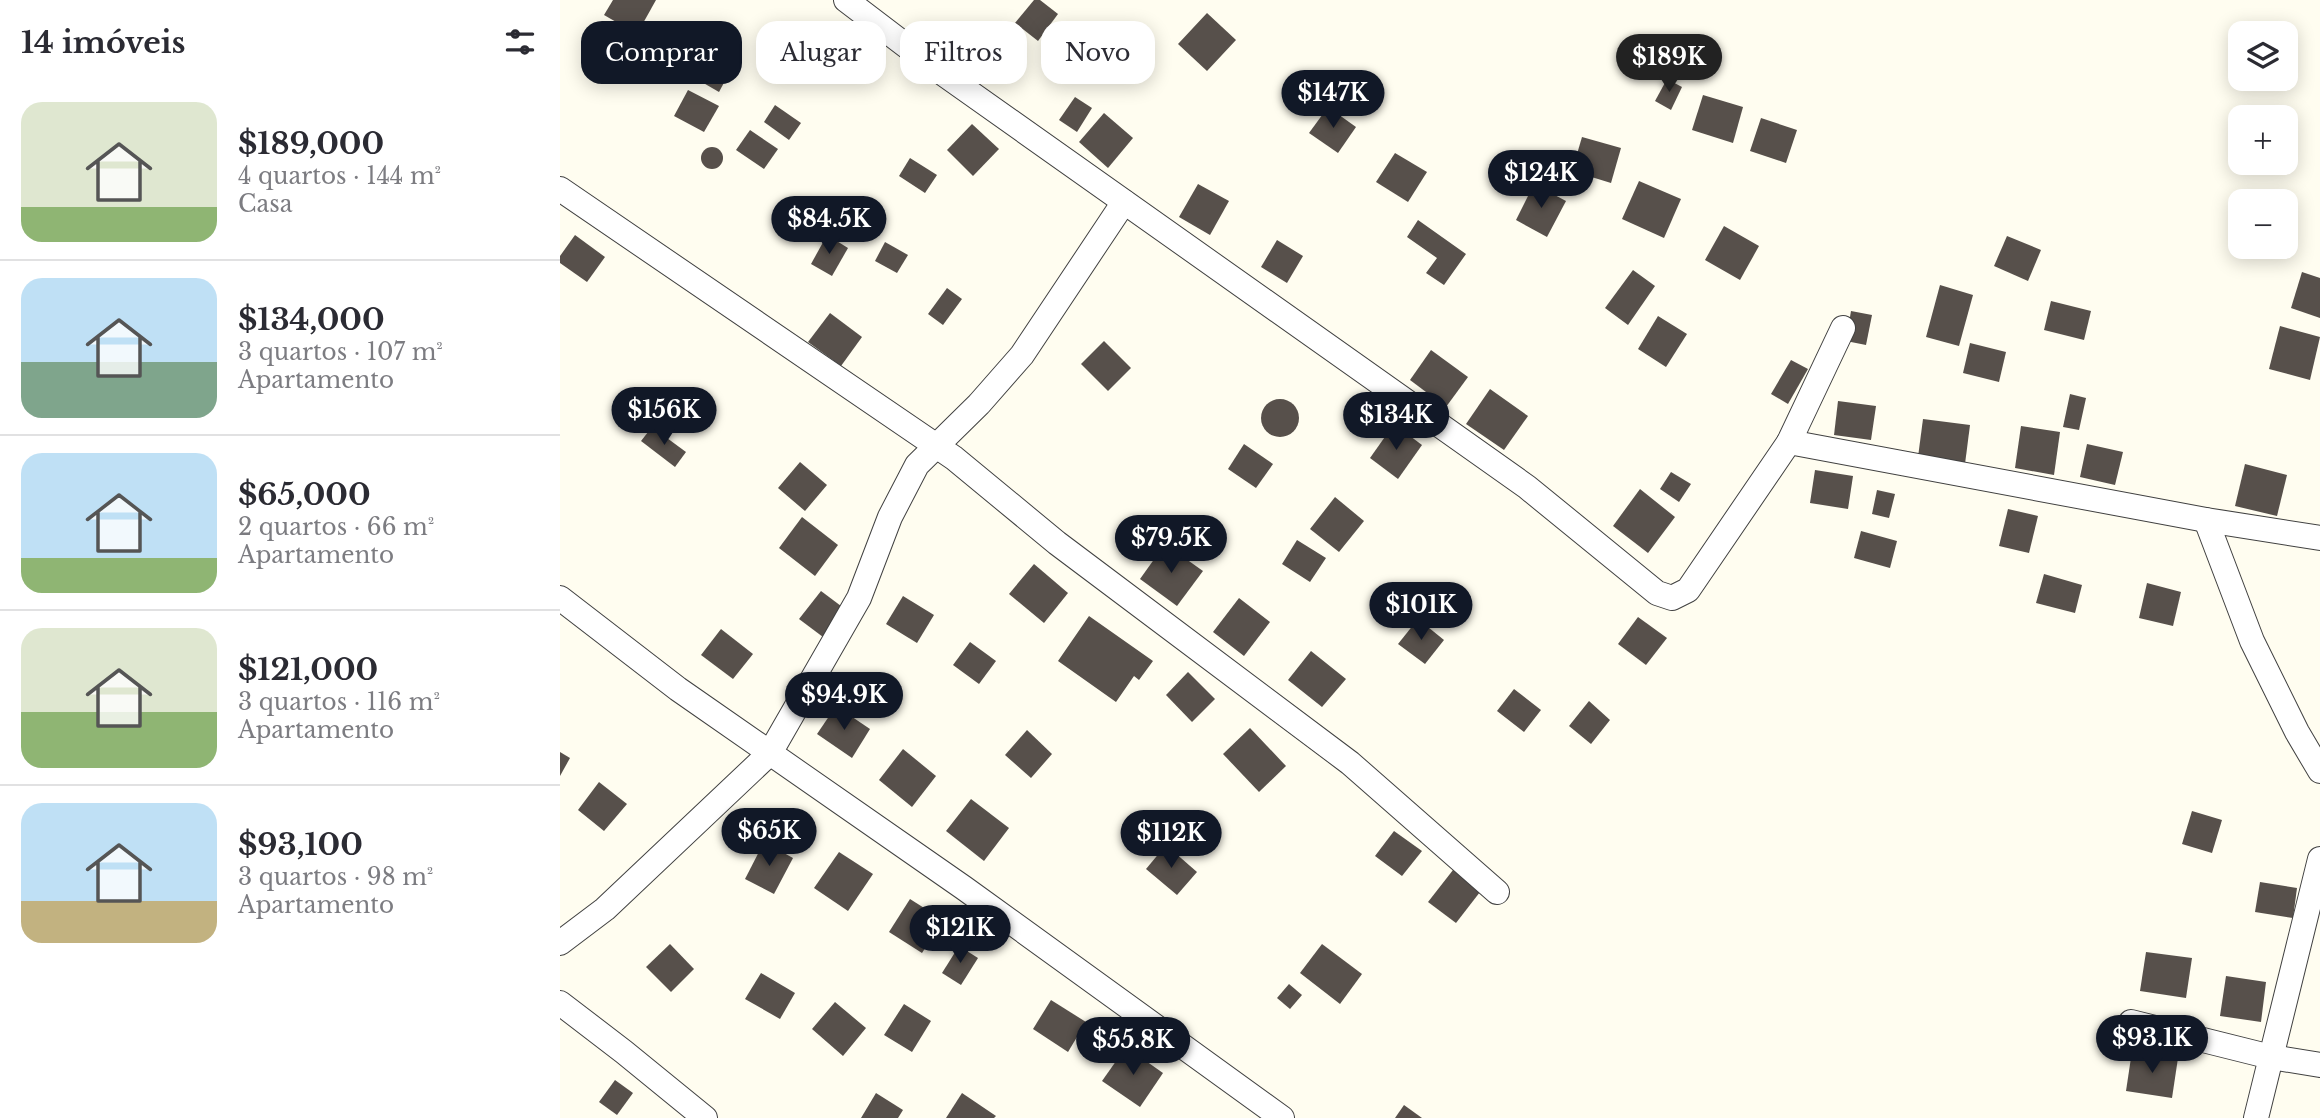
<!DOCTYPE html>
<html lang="pt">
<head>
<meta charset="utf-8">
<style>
  :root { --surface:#fff; --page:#f2f2f3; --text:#2b2b33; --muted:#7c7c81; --line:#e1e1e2; --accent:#111827 }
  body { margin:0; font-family:"Libre Baskerville",serif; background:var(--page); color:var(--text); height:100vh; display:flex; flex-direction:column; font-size:26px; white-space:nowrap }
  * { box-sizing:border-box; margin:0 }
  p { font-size:23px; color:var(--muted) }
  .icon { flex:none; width:38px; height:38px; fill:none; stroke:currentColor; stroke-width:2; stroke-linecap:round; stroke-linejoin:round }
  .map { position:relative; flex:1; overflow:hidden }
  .details { display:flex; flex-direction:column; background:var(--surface); width:560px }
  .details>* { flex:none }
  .hud { position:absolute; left:21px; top:21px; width:665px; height:63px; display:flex; gap:14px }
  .buttons { position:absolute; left:1668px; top:21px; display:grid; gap:14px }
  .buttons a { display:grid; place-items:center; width:70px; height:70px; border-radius:14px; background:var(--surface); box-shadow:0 4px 18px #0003; font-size:35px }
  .price { position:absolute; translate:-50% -60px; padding:0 16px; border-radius:24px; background:var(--accent); color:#fff; font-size:23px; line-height:46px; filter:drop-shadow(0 2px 4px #0008) }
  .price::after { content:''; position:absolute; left:50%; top:42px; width:21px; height:16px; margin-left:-10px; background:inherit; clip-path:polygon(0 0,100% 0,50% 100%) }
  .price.on { background:#222; color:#fff }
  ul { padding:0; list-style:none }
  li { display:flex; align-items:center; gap:21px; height:175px; padding:0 21px }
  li+li { border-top:2px solid var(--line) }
  li span { display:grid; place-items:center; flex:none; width:196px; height:140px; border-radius:21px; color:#555 }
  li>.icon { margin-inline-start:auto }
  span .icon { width:84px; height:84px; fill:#fffc; stroke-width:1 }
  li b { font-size:30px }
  h2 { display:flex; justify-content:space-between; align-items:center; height:84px; padding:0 21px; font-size:30px }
  .chip { padding:0 24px; border-radius:21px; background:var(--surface); box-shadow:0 4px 18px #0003; font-size:24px; line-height:63px }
  .chip.on { background:var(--accent); color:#fff }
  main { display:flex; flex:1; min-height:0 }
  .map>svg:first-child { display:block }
  .building { fill:#57504b }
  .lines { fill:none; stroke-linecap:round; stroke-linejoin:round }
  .street-casing { stroke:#414141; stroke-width:26 }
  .street { stroke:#fff; stroke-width:24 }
</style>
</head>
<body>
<main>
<section class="details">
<h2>14 imóveis<svg class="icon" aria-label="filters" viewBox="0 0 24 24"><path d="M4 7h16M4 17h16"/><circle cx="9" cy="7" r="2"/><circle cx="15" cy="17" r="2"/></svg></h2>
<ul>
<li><span style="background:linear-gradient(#dfe7d0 75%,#8fb573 0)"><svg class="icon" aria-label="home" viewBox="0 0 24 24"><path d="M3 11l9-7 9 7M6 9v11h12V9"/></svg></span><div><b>$189,000</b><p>4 quartos · 144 m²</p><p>Casa</p></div></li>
<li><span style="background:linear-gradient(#bfe0f5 60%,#7fa58c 0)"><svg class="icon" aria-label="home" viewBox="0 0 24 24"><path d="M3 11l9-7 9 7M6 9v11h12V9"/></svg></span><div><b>$134,000</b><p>3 quartos · 107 m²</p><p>Apartamento</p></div></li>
<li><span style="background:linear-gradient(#bfe0f5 75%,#8fb573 0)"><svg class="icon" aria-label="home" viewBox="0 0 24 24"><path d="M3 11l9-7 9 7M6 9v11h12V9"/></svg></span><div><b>$65,000</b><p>2 quartos · 66 m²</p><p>Apartamento</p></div></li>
<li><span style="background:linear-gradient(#dfe7d0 60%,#8fb573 0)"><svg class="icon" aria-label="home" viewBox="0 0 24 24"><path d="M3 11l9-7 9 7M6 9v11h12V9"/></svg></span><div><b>$121,000</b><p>3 quartos · 116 m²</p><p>Apartamento</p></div></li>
<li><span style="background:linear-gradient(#bfe0f5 70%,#c2b280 0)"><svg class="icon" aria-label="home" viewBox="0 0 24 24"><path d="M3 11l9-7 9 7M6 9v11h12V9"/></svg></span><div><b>$93,100</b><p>3 quartos · 98 m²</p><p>Apartamento</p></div></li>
</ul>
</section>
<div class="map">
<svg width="1760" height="1118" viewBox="0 0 1760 1118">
  <rect width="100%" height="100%" fill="#fffdf0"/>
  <g class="building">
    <polygon points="53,0 96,0 77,34 44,15"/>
    <polygon points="474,0 480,0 498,14 478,41 455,23"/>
    <polygon points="647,13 676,40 647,71 618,44"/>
    <polygon points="557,37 579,54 565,72 544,56"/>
    <polygon points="38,38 66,49 56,72 29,61"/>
    <polygon points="136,44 173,66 159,92 121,70"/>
    <polygon points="1107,79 1122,87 1111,110 1095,101"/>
    <polygon points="128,90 159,106 144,132 114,116"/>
    <polygon points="1143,95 1183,107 1173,143 1132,130"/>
    <polygon points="515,97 532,108 517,132 499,120"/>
    <polygon points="215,105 241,123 229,140 204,122"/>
    <polygon points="768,107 796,127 778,153 749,133"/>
    <polygon points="544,113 573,138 548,168 519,142"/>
    <polygon points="1201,118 1237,130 1226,163 1190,151"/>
    <polygon points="412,124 439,149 413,176 387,150"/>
    <polygon points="190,130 218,149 204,169 176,150"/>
    <polygon points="1022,137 1061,148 1051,183 1012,171"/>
    <circle cx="152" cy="158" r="11"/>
    <polygon points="835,153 867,172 848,202 816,182"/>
    <polygon points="350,158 377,175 365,193 339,176"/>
    <polygon points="1079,181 1121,199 1104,238 1062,219"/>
    <polygon points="638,184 669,201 650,235 619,217"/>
    <polygon points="974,184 1006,201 987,237 956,220"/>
    <polygon points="858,220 906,254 884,285 866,273 877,258 847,237"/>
    <polygon points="1164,226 1199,246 1180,280 1145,260"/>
    <polygon points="15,235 45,257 27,282 0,263 0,256"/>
    <polygon points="267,235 288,248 272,276 251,264"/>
    <polygon points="1447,236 1481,250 1468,281 1434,266"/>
    <polygon points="717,240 743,256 727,283 701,267"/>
    <polygon points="325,242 348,255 337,273 315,261"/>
    <polygon points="1073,270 1095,286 1068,325 1045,308"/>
    <polygon points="1742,272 1760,278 1760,318 1731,308"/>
    <polygon points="1380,285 1413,295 1399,346 1366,337"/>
    <polygon points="387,288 402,299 383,325 368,314"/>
    <polygon points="1491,301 1531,311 1524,340 1484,330"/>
    <polygon points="1291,311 1312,315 1306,345 1286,341"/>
    <polygon points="270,313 302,337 281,366 248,342"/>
    <polygon points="1098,316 1127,334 1106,367 1078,349"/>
    <polygon points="1720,326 1760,337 1750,380 1709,369"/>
    <polygon points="544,341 571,368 548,391 521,364"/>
    <polygon points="1410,343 1446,352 1439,382 1403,373"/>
    <polygon points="871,350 908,377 886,407 850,380"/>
    <polygon points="1231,360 1248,369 1228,404 1211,394"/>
    <polygon points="930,389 968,416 944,450 906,424"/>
    <polygon points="1510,394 1526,398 1519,430 1503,427"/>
    <circle cx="720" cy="418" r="19"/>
    <polygon points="1278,401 1316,406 1311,440 1274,435"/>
    <polygon points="1363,419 1410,425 1405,464 1358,457"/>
    <polygon points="834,424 862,445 838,479 810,458"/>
    <polygon points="1461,426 1500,432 1494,475 1455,468"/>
    <polygon points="92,427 126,452 115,467 81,441"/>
    <polygon points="684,444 713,464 696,488 668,469"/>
    <polygon points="1527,444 1563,452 1555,485 1520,477"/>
    <polygon points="240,462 267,485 245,511 218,488"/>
    <polygon points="1685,464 1727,475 1717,516 1675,506"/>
    <polygon points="1255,470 1293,476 1288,509 1250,503"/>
    <polygon points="1111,472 1131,484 1119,502 1100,489"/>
    <polygon points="1080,489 1115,517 1088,553 1053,526"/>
    <polygon points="1317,490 1335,494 1329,518 1312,514"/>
    <polygon points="775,497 804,521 779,552 750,529"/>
    <polygon points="1448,509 1478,516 1469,553 1439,546"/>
    <polygon points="242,517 278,545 255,576 219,548"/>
    <polygon points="1301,531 1337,541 1330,568 1294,558"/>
    <polygon points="737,540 766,558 750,582 722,564"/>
    <polygon points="605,544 643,571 617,606 580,579"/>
    <polygon points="474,564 508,593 484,623 449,594"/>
    <polygon points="1484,574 1522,585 1515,613 1476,603"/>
    <polygon points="1587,583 1621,592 1613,626 1579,618"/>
    <polygon points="261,591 285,609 263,637 239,619"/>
    <polygon points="343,596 374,615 357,643 326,624"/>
    <polygon points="679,598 710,622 684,656 653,632"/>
    <polygon points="529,616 593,661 579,680 574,676 556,702 498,661"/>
    <polygon points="1078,617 1107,638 1086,665 1058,644"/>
    <polygon points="858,619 884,640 865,664 838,644"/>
    <polygon points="161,629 193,654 173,679 141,655"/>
    <polygon points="410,642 436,661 419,684 393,665"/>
    <polygon points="751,651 786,679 762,707 728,680"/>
    <polygon points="628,672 655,699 632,722 606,695"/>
    <polygon points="954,689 981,710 964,732 937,711"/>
    <polygon points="1029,701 1050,720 1031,744 1009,726"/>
    <polygon points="276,706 310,729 292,758 257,734"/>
    <polygon points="690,728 726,766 699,792 663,754"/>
    <polygon points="467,730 492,754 471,778 445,755"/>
    <polygon points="343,749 376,776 352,807 319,780"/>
    <polygon points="0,752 10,758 0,776"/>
    <polygon points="39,782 67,804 44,831 18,810"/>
    <polygon points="411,799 449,828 424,861 386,831"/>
    <polygon points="1632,811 1662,820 1652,853 1622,844"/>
    <polygon points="834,831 862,851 842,876 815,856"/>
    <polygon points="204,842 233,858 214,894 185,879"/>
    <polygon points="606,845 637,872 617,895 586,869"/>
    <polygon points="279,852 313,874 288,911 254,888"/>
    <polygon points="893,870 920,892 896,923 868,902"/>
    <polygon points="1700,882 1737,888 1733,918 1695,912"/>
    <polygon points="350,899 383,920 362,953 329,932"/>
    <polygon points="110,944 134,969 111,992 86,967"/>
    <polygon points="762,944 802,974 780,1004 740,973"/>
    <polygon points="399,946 418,958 401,985 382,973"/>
    <polygon points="1586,952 1632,958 1626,998 1580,991"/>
    <polygon points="201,973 235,993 220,1019 185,999"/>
    <polygon points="1666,976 1706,982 1701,1022 1660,1016"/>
    <polygon points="729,984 742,995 730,1009 717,998"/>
    <polygon points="491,1000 526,1022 508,1052 473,1029"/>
    <polygon points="275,1002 306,1028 283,1056 252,1029"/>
    <polygon points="344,1004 371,1021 352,1052 324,1035"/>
    <polygon points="566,1047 603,1073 580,1107 542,1081"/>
    <polygon points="1572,1051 1618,1058 1612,1098 1566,1091"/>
    <polygon points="55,1080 73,1093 57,1115 39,1102"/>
    <polygon points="316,1093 343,1110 338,1118 301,1118"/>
    <polygon points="402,1093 436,1116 434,1118 386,1118"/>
    <polygon points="844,1105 862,1118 835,1118"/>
  </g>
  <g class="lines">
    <g class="street-casing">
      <g id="street">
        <polyline points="286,0 378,70 967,487 1097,593 1112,598 1128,590 1229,442 1283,328"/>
        <polyline points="0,189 394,458 497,543 790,763 937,892"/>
        <polyline points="1229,442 1646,520 1760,538"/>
        <polyline points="1646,520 1692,641 1737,732 1760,771"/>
        <polyline points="0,598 118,689 404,888 722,1118"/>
        <polyline points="0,943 45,909 210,753 299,598 330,517 357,465 419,404 462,355 564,202"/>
        <polyline points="0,1003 64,1052 145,1118"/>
        <polyline points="1571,1022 1711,1057 1760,1065"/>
        <polyline points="1696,1118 1760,859"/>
      </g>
    </g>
    <use href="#street" class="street"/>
  </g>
</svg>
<div class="buttons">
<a><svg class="icon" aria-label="layers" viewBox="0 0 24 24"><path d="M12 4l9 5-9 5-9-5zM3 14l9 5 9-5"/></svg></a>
<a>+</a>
<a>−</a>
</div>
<b class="price on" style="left:1109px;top:94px">$189K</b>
<b class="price" style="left:773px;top:130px">$147K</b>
<b class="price" style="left:981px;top:210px">$124K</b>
<b class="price" style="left:269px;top:256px">$84.5K</b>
<b class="price" style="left:104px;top:447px">$156K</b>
<b class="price" style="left:836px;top:452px">$134K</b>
<b class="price" style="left:611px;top:575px">$79.5K</b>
<b class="price" style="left:861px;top:642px">$101K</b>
<b class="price" style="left:284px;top:732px">$94.9K</b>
<b class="price" style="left:209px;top:868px">$65K</b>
<b class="price" style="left:611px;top:870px">$112K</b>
<b class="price" style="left:400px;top:965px">$121K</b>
<b class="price" style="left:1592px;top:1075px">$93.1K</b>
<b class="price" style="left:573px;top:1077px">$55.8K</b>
<div class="hud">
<a class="chip on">Comprar</a>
<a class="chip">Alugar</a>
<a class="chip">Filtros</a>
<a class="chip">Novo</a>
</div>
</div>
</main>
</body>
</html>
